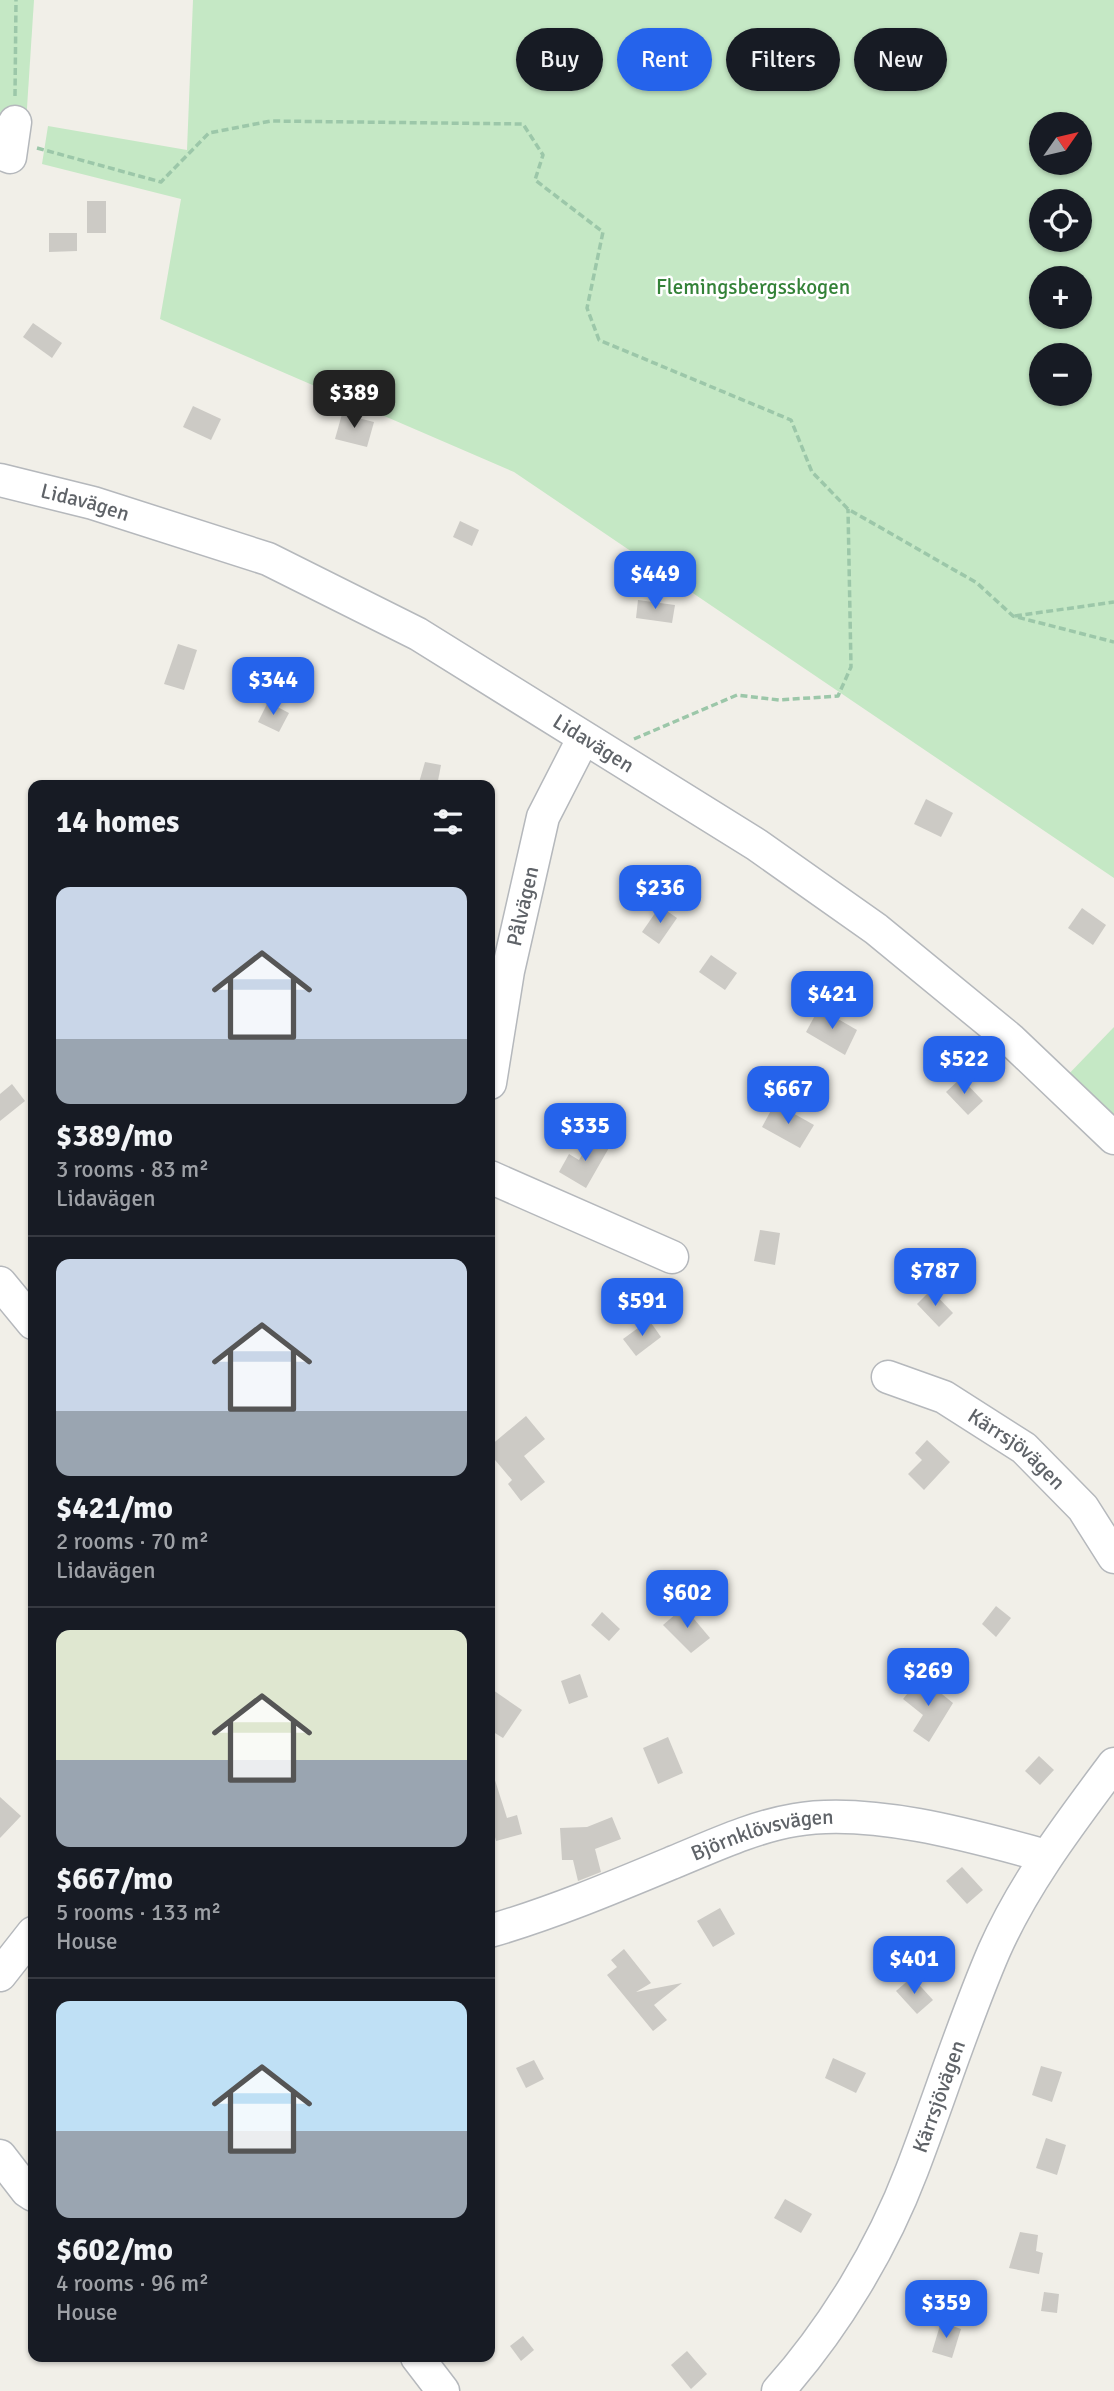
<!DOCTYPE html>
<html lang="en">
<head>
<meta charset="utf-8">
<style>
  :root { --surface:#171b24; --page:#242831; --text:#f1f3f6; --muted:#9ea1a6; --line:#363941; --accent:#2563eb }
  body { margin:0; font-family:Signika,sans-serif; background:var(--page); color:var(--text); height:100vh; display:flex; flex-direction:column; font-size:26px; white-space:nowrap }
  * { box-sizing:border-box; margin:0 }
  p { font-size:23px; color:var(--muted) }
  .icon { flex:none; width:38px; height:38px; fill:none; stroke:currentColor; stroke-width:2; stroke-linecap:round; stroke-linejoin:round }
  .map { position:relative; flex:1; overflow:hidden }
  .sheet { position:absolute; left:28px; top:780px; width:467px; height:1582px; display:flex; flex-direction:column; background:var(--surface); border-radius:14px; box-shadow:0 2px 5px #0004 }
  .sheet>* { flex:none }
  .guide { position:absolute; left:516px; top:28px; width:492px; height:63px; display:flex; gap:14px }
  .needle { width:46px; rotate:56deg }
  .controls { position:absolute; left:1029px; top:112px; display:grid; gap:14px }
  .controls a { display:grid; place-items:center; width:63px; height:63px; border-radius:50%; background:var(--surface); box-shadow:0 2px 5px #0004; font-size:35px }
  .price { position:absolute; translate:-50% -60px; padding:0 16px; border-radius:14px; background:var(--accent); color:#fff; font-size:23px; line-height:46px; filter:drop-shadow(0 2px 4px #0008) }
  .price::after { content:''; position:absolute; left:50%; top:42px; width:21px; height:16px; margin-left:-10px; background:inherit; clip-path:polygon(0 0,100% 0,50% 100%) }
  .price.active { background:#222; color:#fff }
  ul { padding:0; list-style:none }
  li { display:grid; align-content:center; gap:14px; height:371px; padding:0 28px }
  li+li { border-top:2px solid var(--line) }
  li span { display:grid; place-items:center; height:217px; border-radius:14px; color:#555 }
  li>.icon { margin-inline-start:auto }
  span .icon { width:126px; height:126px; fill:#fffc; stroke-width:1 }
  li b { font-size:30px }
  h2 { display:flex; justify-content:space-between; align-items:center; height:84px; padding:0 28px; font-size:30px }
  .tag { padding:0 24px; border-radius:32px; background:var(--surface); box-shadow:0 2px 5px #0004; font-size:24px; line-height:63px }
  .tag.active { background:var(--accent); color:#fff }
  .map>svg:first-child { display:block }
  .green { fill:#c5e8c5; fill-rule:evenodd }
  .building { fill:#cccac5 }
  .lines { fill:none; stroke-linecap:round; stroke-linejoin:round }
  .minor-casing { stroke:#b5b8bc; stroke-width:35 }
  .path { stroke:#9cc7a9; stroke-width:3.5; stroke-dasharray:7 3.5; stroke-linecap:butt }
  .minor { stroke:#fff; stroke-width:32 }
  .labels { text-anchor:middle; dominant-baseline:central; stroke-width:5; stroke-linejoin:round; paint-order:stroke }
  .park-label { font-size:21px; fill:#348238; stroke:#fff }
  .street-label { font-size:21px; fill:#5f6368; stroke:#fff }
</style>
</head>
<body>
<div class="map">
<svg width="1114" height="2391" viewBox="0 0 1114 2391">
  <rect width="100%" height="100%" fill="#f1efe8"/>
  <g class="green">
    <polygon points="0,0 34,0 26,123 0,120"/>
    <path d="M193 0H1114V878L514 472 160 319 181 199 42 164 48 126 187 150ZM1041 124H1080V163H1041ZM1041 201H1080V240H1041ZM1080 278V317H1041V278ZM1041 355H1080V394H1041Z"/>
    <polygon points="1114,1027 1114,1128 1064,1079"/>
  </g>
  <g class="building">
    <rect x="87" y="201" width="19" height="32"/>
    <polygon points="49,233 77,233 77,251 49,252"/>
    <polygon points="33,323 62,343 52,358 23,337"/>
    <polygon points="193,406 221,419 211,440 183,427"/>
    <polygon points="342,414 374,422 367,447 335,439"/>
    <polygon points="460,521 479,530 472,546 453,537"/>
    <polygon points="638,600 675,605 672,623 636,618"/>
    <polygon points="178,644 197,650 184,690 164,684"/>
    <polygon points="268,702 289,713 279,732 258,722"/>
    <polygon points="425,762 441,765 437,786 418,786"/>
    <polygon points="926,799 953,813 941,837 914,824"/>
    <polygon points="660,906 677,918 659,944 642,932"/>
    <polygon points="1082,908 1106,925 1093,945 1068,928"/>
    <polygon points="711,955 737,973 725,990 699,972"/>
    <polygon points="819,1008 857,1030 845,1055 806,1032"/>
    <polygon points="961,1078 983,1101 968,1115 946,1092"/>
    <polygon points="12,1084 25,1101 0,1121 0,1094"/>
    <polygon points="775,1103 814,1125 800,1148 762,1127"/>
    <polygon points="593,1136 610,1146 586,1188 559,1172 569,1154 579,1160"/>
    <polygon points="760,1230 780,1233 775,1265 754,1261"/>
    <polygon points="931,1290 953,1313 939,1327 917,1304"/>
    <polygon points="649,1320 661,1337 636,1356 623,1339"/>
    <polygon points="526,1416 545,1439 524,1456 545,1482 521,1501 508,1484 512,1480 490,1454 490,1446"/>
    <polygon points="927,1440 950,1462 924,1490 908,1474 922,1460 915,1453"/>
    <polygon points="996,1606 1011,1618 996,1637 982,1624"/>
    <polygon points="684,1607 710,1638 691,1653 663,1625"/>
    <polygon points="602,1612 620,1629 609,1641 591,1625"/>
    <polygon points="580,1674 588,1697 569,1704 561,1681"/>
    <polygon points="921,1677 953,1703 929,1742 913,1731 923,1715 903,1699"/>
    <polygon points="490,1688 522,1710 503,1738 490,1730"/>
    <polygon points="668,1737 683,1773 658,1784 643,1748"/>
    <polygon points="1039,1756 1054,1770 1040,1785 1025,1771"/>
    <polygon points="494,1777 507,1818 517,1815 522,1834 496,1841 490,1818 490,1778"/>
    <polygon points="0,1797 21,1816 0,1838"/>
    <polygon points="612,1817 621,1839 595,1849 601,1872 578,1881 573,1860 562,1860 560,1828 587,1827"/>
    <polygon points="962,1867 983,1890 967,1904 946,1881"/>
    <polygon points="720,1908 735,1934 713,1947 697,1921"/>
    <polygon points="624,1949 651,1983 636,1992 682,1983 654,2005 667,2020 653,2031 607,1975 617,1967 611,1960"/>
    <polygon points="912,1977 933,2000 917,2014 896,1991"/>
    <polygon points="833,2058 866,2073 856,2093 825,2078"/>
    <polygon points="534,2060 544,2079 526,2088 516,2068"/>
    <polygon points="1041,2066 1062,2072 1052,2102 1032,2095"/>
    <polygon points="1046,2138 1066,2145 1057,2175 1036,2168"/>
    <polygon points="785,2199 812,2214 801,2233 774,2218"/>
    <polygon points="1020,2232 1038,2235 1036,2251 1043,2253 1039,2274 1009,2268"/>
    <polygon points="1044,2292 1059,2294 1057,2313 1041,2311"/>
    <polygon points="941,2322 961,2329 952,2358 932,2352"/>
    <polygon points="523,2336 534,2350 521,2361 510,2346"/>
    <polygon points="687,2351 707,2374 691,2389 671,2365"/>
  </g>
  <g class="lines">
    <g class="minor-casing">
      <g id="minor">
        <polyline points="0,153 10,157 15,122"/>
        <path id="s1" d="M0 480 93 503 268 559 418 634 757 845 876 929 1010 1039 1114 1138"/>
        <path id="s2" d="M490 1083 508 971 543 817 583 739"/>
        <polyline points="490,1177 672,1257"/>
        <polyline points="0,1283 33,1323"/>
        <path id="s3" d="M888 1377 944 1397 1024 1448 1083 1508 1114 1557"/>
        <path id="s4" d="M490 1931C552 1913 614 1887 674 1862 713 1846 753 1827 795 1820 870 1807 973 1836 1046 1856"/>
        <polyline points="0,1975 33,1933"/>
        <polyline points="0,2156 27,2191 33,2195"/>
        <polyline points="417,2357 443,2391"/>
        <path id="s5" d="M778 2391C834 2328 882 2249 912 2170 940 2097 963 2023 994 1951 1024 1883 1070 1823 1114 1764"/>
      </g>
    </g>
    <g class="path">
      <polyline points="15,96 16,0"/>
      <polyline points="37,148 161,182 209,133 271,121 523,124 543,155 535,180 603,232 587,308 599,340 791,420 812,472 848,509 977,583 1013,616 1114,642"/>
      <polyline points="1015,616 1114,602"/>
      <polyline points="634,739 737,695 779,700 838,696 851,667 848,509"/>
    </g>
    <use href="#minor" class="minor"/>
  </g>
  <g class="labels">
    <g class="park-label">
      <text x="753" y="287">Flemingsbergsskogen</text>
    </g>
    <g class="street-label">
      <text stroke="none"><textPath href="#s1" startOffset="88">Lidavägen</textPath></text>
      <text stroke="none"><textPath href="#s1" startOffset="654">Lidavägen</textPath></text>
      <text stroke="none"><textPath href="#s2" startOffset="180">Pålvägen</textPath></text>
      <text stroke="none"><textPath href="#s3" startOffset="149">Kärrsjövägen</textPath></text>
      <text stroke="none"><textPath href="#s4" startOffset="290">Björnklövsvägen</textPath></text>
      <text stroke="none"><textPath href="#s5" startOffset="338">Kärrsjövägen</textPath></text>
    </g>
  </g>
</svg>
<div class="controls">
<a><svg class="needle" viewBox="-14 -14 28 28"><path d="M0-13l5 13h-10z" fill="#e53935"/><path d="M0 13l5-13h-10z" fill="#9ea1a6"/></svg></a>
<a><svg class="icon" aria-label="locate" viewBox="0 0 24 24"><circle cx="12" cy="12" r="6"/><path d="M12 2v4M12 18v4M2 12h4M18 12h4"/></svg></a>
<a>+</a>
<a>−</a>
</div>
<b class="price active" style="left:354px;top:430px">$389</b>
<b class="price" style="left:655px;top:611px">$449</b>
<b class="price" style="left:273px;top:717px">$344</b>
<b class="price" style="left:660px;top:925px">$236</b>
<b class="price" style="left:832px;top:1031px">$421</b>
<b class="price" style="left:964px;top:1096px">$522</b>
<b class="price" style="left:788px;top:1126px">$667</b>
<b class="price" style="left:585px;top:1163px">$335</b>
<b class="price" style="left:935px;top:1308px">$787</b>
<b class="price" style="left:642px;top:1338px">$591</b>
<b class="price" style="left:687px;top:1630px">$602</b>
<b class="price" style="left:928px;top:1708px">$269</b>
<b class="price" style="left:914px;top:1996px">$401</b>
<b class="price" style="left:946px;top:2340px">$359</b>
<div class="guide">
<a class="tag">Buy</a>
<a class="tag active">Rent</a>
<a class="tag">Filters</a>
<a class="tag">New</a>
</div>
<section class="sheet">
<h2>14 homes<svg class="icon" aria-label="filters" viewBox="0 0 24 24"><path d="M4 7h16M4 17h16"/><circle cx="9" cy="7" r="2"/><circle cx="15" cy="17" r="2"/></svg></h2>
<ul>
<li><span style="background:linear-gradient(#c9d6e8 70%,#9aa5b1 0)"><svg class="icon" aria-label="home" viewBox="0 0 24 24"><path d="M3 11l9-7 9 7M6 9v11h12V9"/></svg></span><div><b>$389/mo</b><p>3 rooms · 83 m²</p><p>Lidavägen</p></div></li>
<li><span style="background:linear-gradient(#c9d6e8 70%,#9aa5b1 0)"><svg class="icon" aria-label="home" viewBox="0 0 24 24"><path d="M3 11l9-7 9 7M6 9v11h12V9"/></svg></span><div><b>$421/mo</b><p>2 rooms · 70 m²</p><p>Lidavägen</p></div></li>
<li><span style="background:linear-gradient(#dfe7d0 60%,#9aa5b1 0)"><svg class="icon" aria-label="home" viewBox="0 0 24 24"><path d="M3 11l9-7 9 7M6 9v11h12V9"/></svg></span><div><b>$667/mo</b><p>5 rooms · 133 m²</p><p>House</p></div></li>
<li><span style="background:linear-gradient(#bfe0f5 60%,#9aa5b1 0)"><svg class="icon" aria-label="home" viewBox="0 0 24 24"><path d="M3 11l9-7 9 7M6 9v11h12V9"/></svg></span><div><b>$602/mo</b><p>4 rooms · 96 m²</p><p>House</p></div></li>
</ul>
</section>
</div>
</body>
</html>
